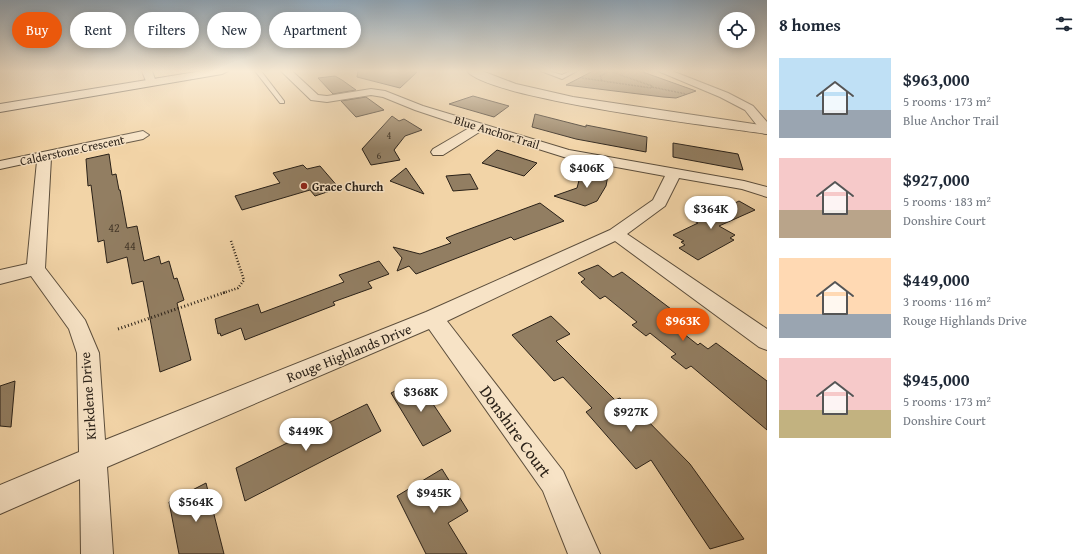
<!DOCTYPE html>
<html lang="en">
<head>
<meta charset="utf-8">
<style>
  :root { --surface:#fff; --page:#f6f6f7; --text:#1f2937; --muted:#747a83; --accent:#ea580c }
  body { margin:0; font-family:"Gentium Book Plus",serif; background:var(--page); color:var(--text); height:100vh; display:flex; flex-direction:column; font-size:15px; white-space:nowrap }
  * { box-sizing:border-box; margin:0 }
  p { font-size:13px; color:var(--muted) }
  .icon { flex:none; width:22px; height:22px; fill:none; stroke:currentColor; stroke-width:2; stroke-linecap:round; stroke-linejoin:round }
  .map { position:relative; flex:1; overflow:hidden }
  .panel { display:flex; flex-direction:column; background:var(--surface); width:320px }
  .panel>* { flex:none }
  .banner { position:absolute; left:12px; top:12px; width:380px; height:36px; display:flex; gap:8px }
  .tools { position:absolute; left:719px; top:12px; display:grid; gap:8px }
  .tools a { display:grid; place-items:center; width:36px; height:36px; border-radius:50%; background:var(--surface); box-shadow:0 2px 10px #0003; font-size:20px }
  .price { position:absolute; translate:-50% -34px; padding:0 9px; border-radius:14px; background:#fff; color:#222; font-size:13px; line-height:26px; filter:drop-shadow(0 1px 2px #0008) }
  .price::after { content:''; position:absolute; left:50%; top:24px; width:12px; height:9px; margin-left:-6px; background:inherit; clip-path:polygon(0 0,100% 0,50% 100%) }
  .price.selected { background:var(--accent); color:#fff }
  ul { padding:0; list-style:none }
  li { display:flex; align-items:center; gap:12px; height:100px; padding:0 12px }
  li span { display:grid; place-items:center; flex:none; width:112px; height:80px; border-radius:0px; color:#555 }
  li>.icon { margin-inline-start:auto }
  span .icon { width:48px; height:48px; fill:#fffc; stroke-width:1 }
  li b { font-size:17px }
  h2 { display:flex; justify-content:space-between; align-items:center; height:48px; padding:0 12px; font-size:17px }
  .chip { padding:0 14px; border-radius:18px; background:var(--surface); box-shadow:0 2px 10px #0003; font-size:14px; line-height:36px }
  .chip.selected { background:var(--accent); color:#fff }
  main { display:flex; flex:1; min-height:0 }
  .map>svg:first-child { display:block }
  .building { fill:#927e62; stroke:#2a2118 }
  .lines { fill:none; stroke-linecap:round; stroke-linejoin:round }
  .service-casing { stroke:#5c4e3c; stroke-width:2 }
  .minor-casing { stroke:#5c4e3c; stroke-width:2 }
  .tertiary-casing { stroke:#5c4e3c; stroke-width:2 }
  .secondary-casing { stroke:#2a2118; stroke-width:2 }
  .path-far2 { stroke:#2a2118; stroke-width:1.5; stroke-dasharray:0.5 1; stroke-linecap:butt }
  .path-far1 { stroke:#2a2118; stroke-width:2.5; stroke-dasharray:1 2; stroke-linecap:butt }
  .path { stroke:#2a2118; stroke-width:3; stroke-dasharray:1 2.5; stroke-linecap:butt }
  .service { fill:#f7e3c6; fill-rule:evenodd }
  .minor { fill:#f7e3c6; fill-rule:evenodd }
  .tertiary { fill:#f7e3c6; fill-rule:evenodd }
  .secondary { fill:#f7e3c6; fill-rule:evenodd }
  .poi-dot { fill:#8f2418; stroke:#f7e3c6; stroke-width:1.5 }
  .labels { text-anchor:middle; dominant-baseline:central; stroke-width:3; stroke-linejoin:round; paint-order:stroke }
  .far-number-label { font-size:10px; fill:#44382a }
  .far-street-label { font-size:12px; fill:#2a2118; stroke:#f7e3c6 }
  .far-poi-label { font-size:12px; font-weight:bold; fill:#2a2118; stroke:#f7e3c6; text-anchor:start }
  .number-label { font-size:12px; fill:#44382a }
  .street-label { font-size:14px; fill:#2a2118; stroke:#f7e3c6 }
  .near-street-label { font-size:17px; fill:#2a2118; stroke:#f7e3c6 }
</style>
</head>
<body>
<main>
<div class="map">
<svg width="767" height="554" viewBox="0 0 767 554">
  <rect width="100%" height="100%" fill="#f2d4a7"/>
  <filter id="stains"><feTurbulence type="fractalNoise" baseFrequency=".005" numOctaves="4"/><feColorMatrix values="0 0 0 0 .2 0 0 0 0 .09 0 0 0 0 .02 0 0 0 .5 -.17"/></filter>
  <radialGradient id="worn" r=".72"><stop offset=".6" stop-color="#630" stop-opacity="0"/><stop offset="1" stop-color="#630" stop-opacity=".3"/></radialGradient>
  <g class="building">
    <polygon points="358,71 417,72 400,88 357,77"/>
    <polygon points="593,71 640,71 696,91 676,98 663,97 566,85"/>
    <polygon points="335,76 342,80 356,90 333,94 318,78"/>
    <polygon points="473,96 509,106 494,117 449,104"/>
    <polygon points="366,97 384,110 356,117 341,101"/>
    <polygon points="535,114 586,127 586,125 647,137 646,152 576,139 532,127"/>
    <polygon points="392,116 399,121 404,119 422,130 405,136 394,150 400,160 371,165 362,149"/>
    <polygon points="673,143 738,154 743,170 673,157"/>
    <polygon points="497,150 537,163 524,176 482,163"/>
    <polygon points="109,154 112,175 116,174 119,190 120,190 127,228 137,226 144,261 159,256 161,264 169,261 174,279 177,278 184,300 177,303 191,360 160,372 143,281 132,284 127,257 107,263 104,240 98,242 91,185 88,186 86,159"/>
    <polygon points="303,165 307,169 320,166 339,188 315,196 310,190 242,210 235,196 280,183 273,173"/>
    <polygon points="406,168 424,194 390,181"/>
    <polygon points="582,169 608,175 606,186 597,201 585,206 554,196 577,188"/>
    <polygon points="470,174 478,189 453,191 446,176"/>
    <polygon points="739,201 755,210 719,226 735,235 730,238 734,240 698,260 679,248 685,245 681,242 684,241 673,235 698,223 692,220 729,203 731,205"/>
    <polygon points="540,203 564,221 514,240 511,237 416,274 409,266 397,271 402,258 393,247 420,254 451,243 446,238 456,234"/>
    <polygon points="379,261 389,274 368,282 372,288 333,302 335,305 245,340 241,328 221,336 220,333 218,334 215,319 258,304 261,313 344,282 339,275"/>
    <polygon points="598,265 613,277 622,272 671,309 660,315 698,345 700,343 708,349 716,343 767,381 767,430 691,366 686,369 671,357 676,354 650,333 646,336 632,325 637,322 605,296 600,299 581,282 585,279 578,273"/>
    <polygon points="551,316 570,334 556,341 615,400 620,398 636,414 639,412 690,464 744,539 710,549 651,460 636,469 586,412 592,408 563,377 554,381 512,335"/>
    <polygon points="417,380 451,431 423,446 391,393"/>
    <polygon points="15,381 11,427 0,426 0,386"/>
    <polygon points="367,404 381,431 245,501 236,468"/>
    <polygon points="442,469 468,511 448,523 467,554 426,554 397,496"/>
    <polygon points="206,483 224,554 179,554 169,502"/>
  </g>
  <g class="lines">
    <g class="service-casing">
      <g id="service">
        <polygon points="255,71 261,71 284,101 284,103 280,103"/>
        <polygon points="541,71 549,71 562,75 570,71 577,71 562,79"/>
      </g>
    </g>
    <g class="minor-casing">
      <g id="minor">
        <polygon points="142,71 152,71 156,82 155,84 147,84"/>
        <polygon points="281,71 292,71 318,95 327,96 371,89 385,91 423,106 569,150 744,181 767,187 767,197 742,189 679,178 665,206 627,234 767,329 767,350 759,347 615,241 447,321 563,471 600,554 568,554 543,491 429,329 107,467 113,554 81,554 80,479 0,514 0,485 79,452 77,353 69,329 31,276 0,284 0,270 27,264 37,161 0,169 0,161 143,131 149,135 143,139 51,158 45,268 85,320 99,353 105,440 426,312 610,230 653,200 665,176 567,158 481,131 443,155 433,155 431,152 433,149 469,128 415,110 383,97 371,95 327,102 311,100"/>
        <polygon points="658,71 672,71 728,93 753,106 767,122 767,134 763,133 745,110 720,97"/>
      </g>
    </g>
    <g class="tertiary-casing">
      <path id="tertiary" d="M467 71H482L516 84 573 97 767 126V134C721 127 488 99 467 71Z"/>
    </g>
    <g class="secondary-casing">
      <polygon id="secondary" points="202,71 228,71 222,74 0,112 0,104"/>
    </g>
    <g class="path-far2">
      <polyline points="582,78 651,88 652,86 609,71"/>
      <polyline points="602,81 600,76 610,71"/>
      <polyline points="652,87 686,94"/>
    </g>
    <polyline class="path-far1" points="223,293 238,288 244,280 231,241"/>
    <polyline class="path" points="118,329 226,292"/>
    <use href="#service" class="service"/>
    <use href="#minor" class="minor"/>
    <use href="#tertiary" class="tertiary"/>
    <use href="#secondary" class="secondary"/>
  </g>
  <linearGradient id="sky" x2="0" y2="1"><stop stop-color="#91a8ba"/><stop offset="0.48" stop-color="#f9ecd7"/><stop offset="1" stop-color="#f9ecd7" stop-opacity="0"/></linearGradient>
  <rect width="767" height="148" fill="url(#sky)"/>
  <circle class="poi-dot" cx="304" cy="186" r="4"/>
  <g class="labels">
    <g class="far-number-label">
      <text x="389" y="135">4</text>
      <text x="379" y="155">6</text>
    </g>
    <g class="far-street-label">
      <text transform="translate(497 132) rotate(17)">Blue Anchor Trail</text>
      <text transform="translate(72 150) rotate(-12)">Calderstone Crescent</text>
    </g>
    <g class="far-poi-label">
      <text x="312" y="186">Grace Church</text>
    </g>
    <g class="number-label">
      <text x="114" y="227">42</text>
      <text x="130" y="245">44</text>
    </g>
    <g class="street-label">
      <text transform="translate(349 353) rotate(-22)">Rouge Highlands Drive</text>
      <text transform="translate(88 396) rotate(-94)">Kirkdene Drive</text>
    </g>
    <g class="near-street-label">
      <text transform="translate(516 431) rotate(54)">Donshire Court</text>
    </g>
  </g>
  <rect width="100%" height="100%" filter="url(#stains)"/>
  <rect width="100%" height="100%" fill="url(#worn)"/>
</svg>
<div class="tools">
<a><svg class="icon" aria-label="locate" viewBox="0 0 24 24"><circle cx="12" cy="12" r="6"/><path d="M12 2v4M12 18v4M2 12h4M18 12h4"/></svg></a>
</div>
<b class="price" style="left:587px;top:189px">$406K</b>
<b class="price" style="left:711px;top:230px">$364K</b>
<b class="price selected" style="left:683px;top:342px">$963K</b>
<b class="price" style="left:421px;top:413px">$368K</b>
<b class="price" style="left:631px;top:433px">$927K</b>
<b class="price" style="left:306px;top:452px">$449K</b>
<b class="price" style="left:434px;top:514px">$945K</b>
<b class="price" style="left:196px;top:523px">$564K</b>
<div class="banner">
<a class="chip selected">Buy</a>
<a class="chip">Rent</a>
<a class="chip">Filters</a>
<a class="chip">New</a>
<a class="chip">Apartment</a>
</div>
</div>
<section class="panel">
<h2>8 homes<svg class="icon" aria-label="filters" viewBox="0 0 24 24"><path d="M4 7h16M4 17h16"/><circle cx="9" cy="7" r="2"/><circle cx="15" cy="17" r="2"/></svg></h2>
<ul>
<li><span style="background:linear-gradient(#bfe0f5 65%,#9aa5b1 0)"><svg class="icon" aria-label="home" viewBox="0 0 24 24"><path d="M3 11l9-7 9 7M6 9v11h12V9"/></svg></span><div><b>$963,000</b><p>5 rooms · 173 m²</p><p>Blue Anchor Trail</p></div></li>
<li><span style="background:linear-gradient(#f6c9c9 65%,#b9a48a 0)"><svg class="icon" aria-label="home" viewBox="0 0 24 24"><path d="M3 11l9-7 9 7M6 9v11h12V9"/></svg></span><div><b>$927,000</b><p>5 rooms · 183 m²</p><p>Donshire Court</p></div></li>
<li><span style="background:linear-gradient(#ffd9b3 70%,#9aa5b1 0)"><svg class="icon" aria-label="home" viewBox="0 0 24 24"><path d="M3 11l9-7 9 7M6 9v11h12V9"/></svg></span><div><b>$449,000</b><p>3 rooms · 116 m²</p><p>Rouge Highlands Drive</p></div></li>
<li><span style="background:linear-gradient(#f6c9c9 65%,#c2b280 0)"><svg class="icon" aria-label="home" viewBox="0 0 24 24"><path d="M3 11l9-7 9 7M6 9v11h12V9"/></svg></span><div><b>$945,000</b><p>5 rooms · 173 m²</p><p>Donshire Court</p></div></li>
</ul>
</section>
</main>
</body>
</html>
